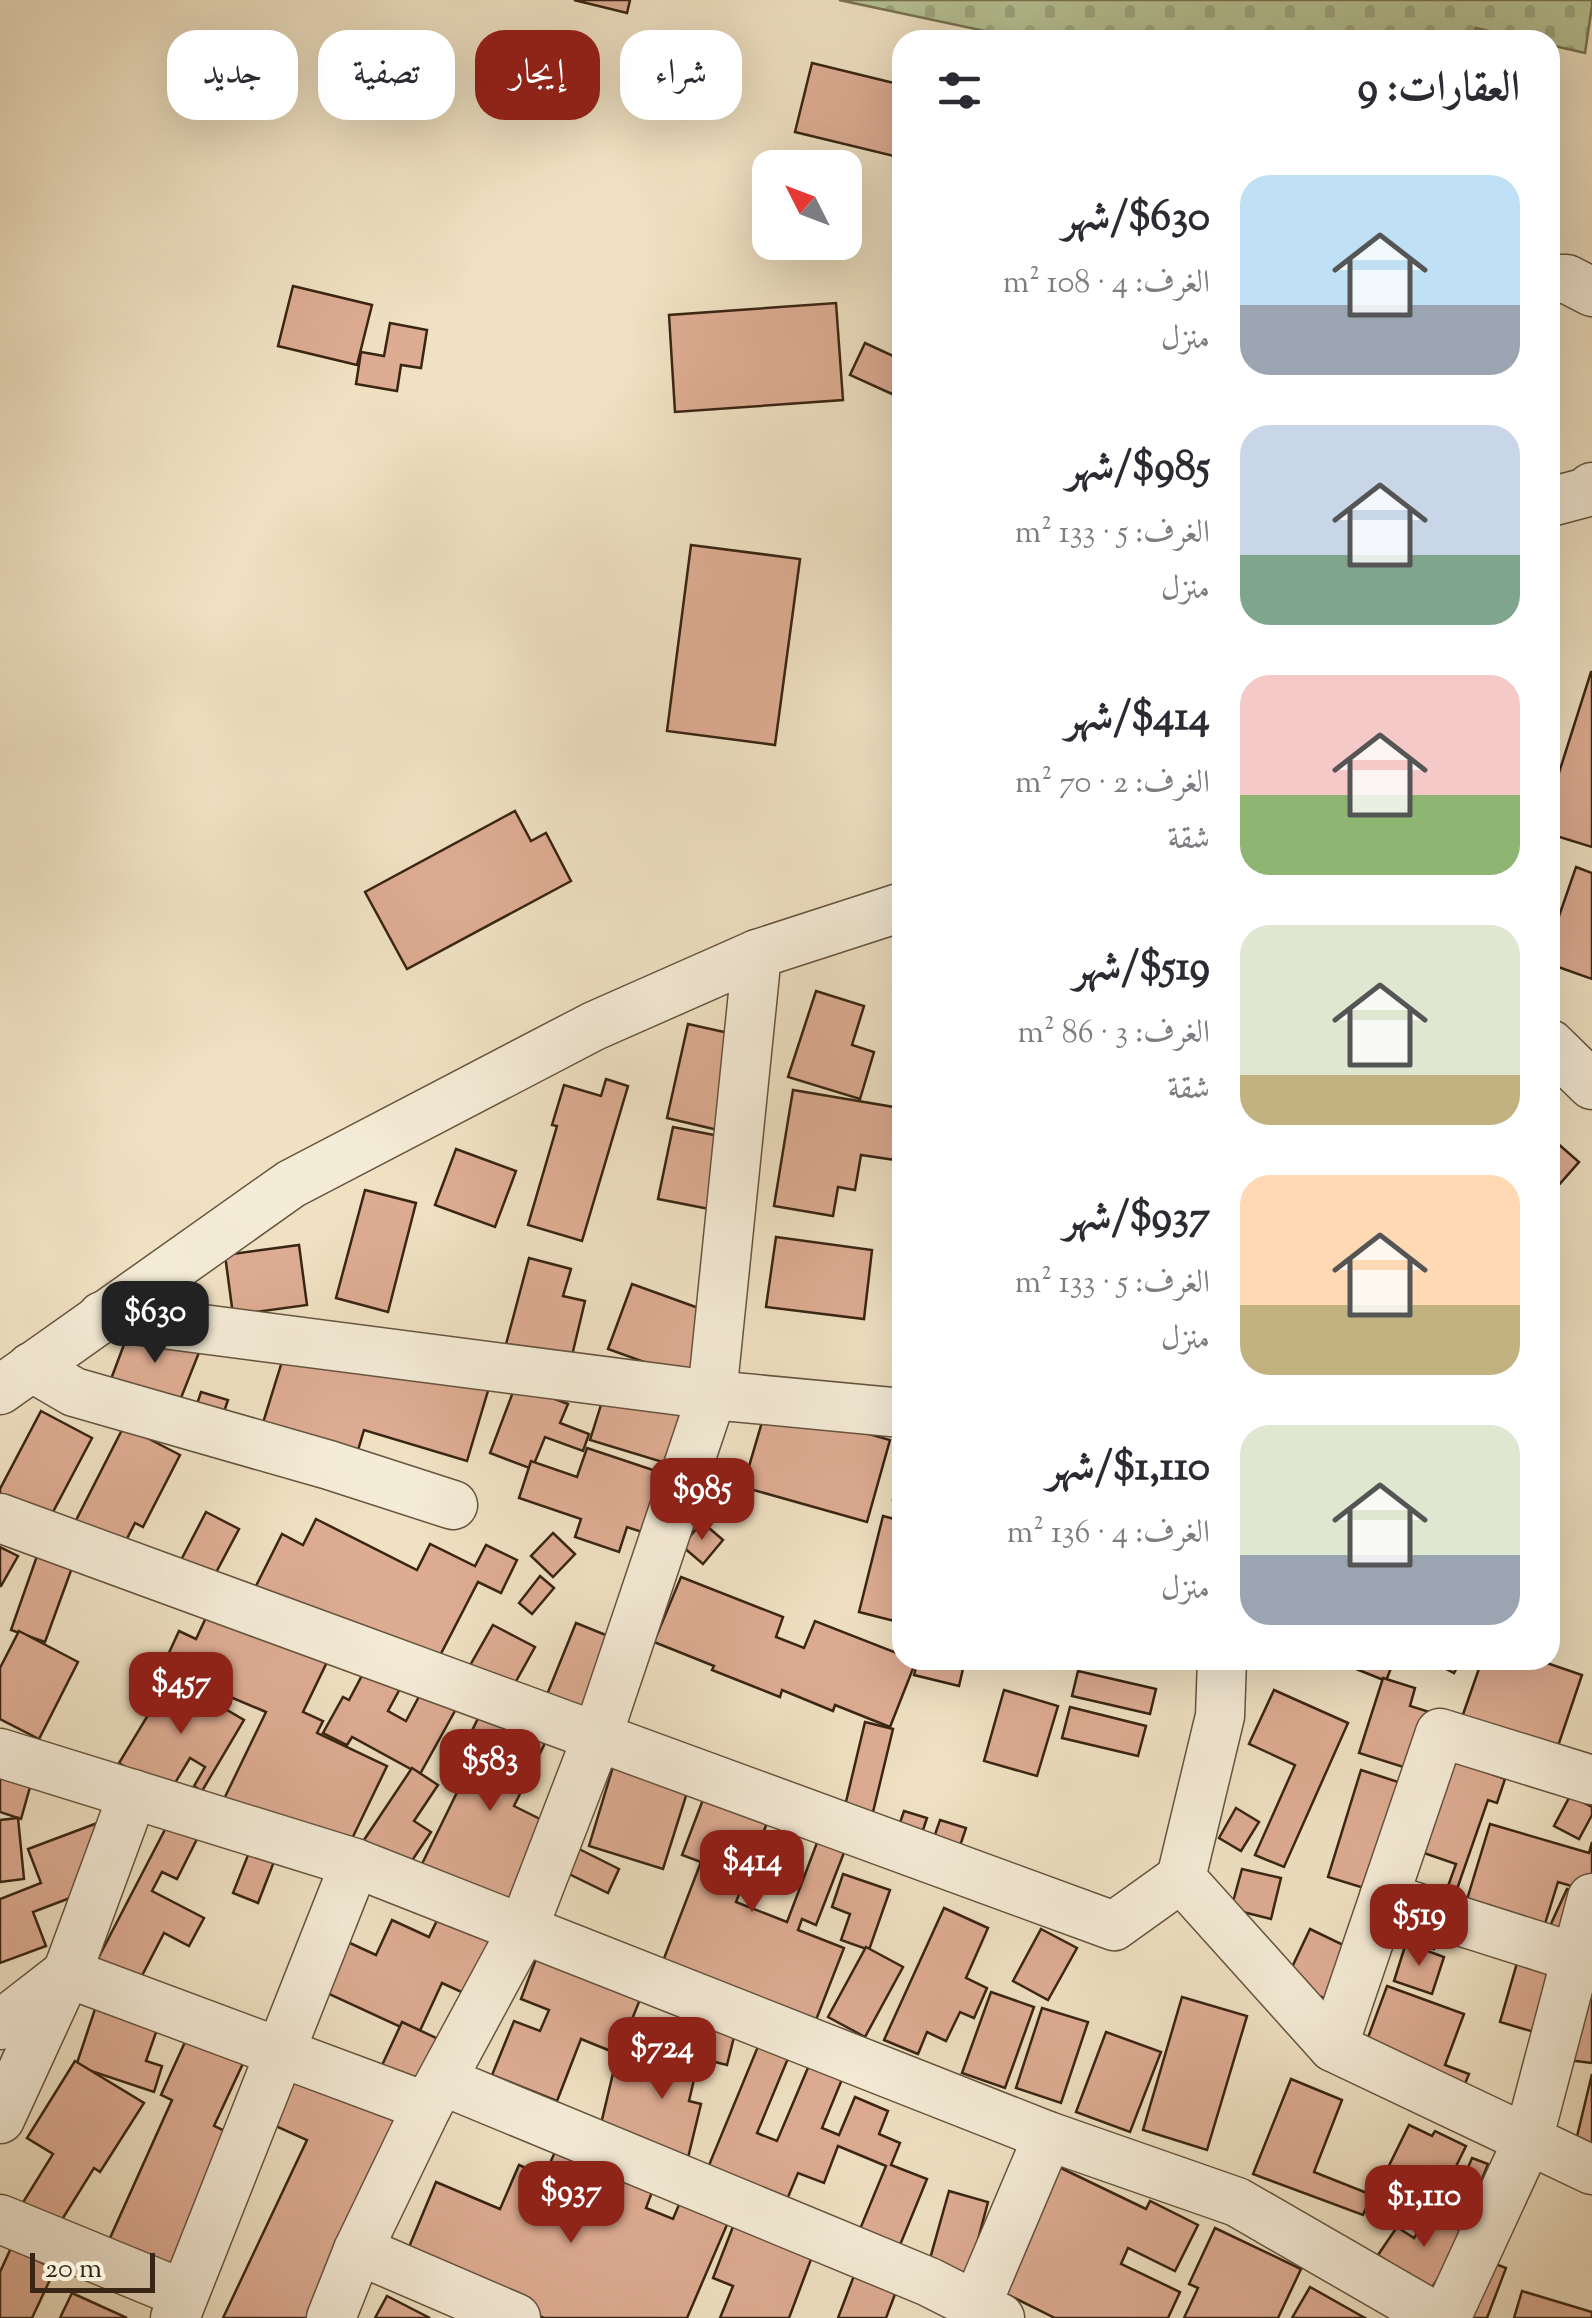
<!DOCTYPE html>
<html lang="ar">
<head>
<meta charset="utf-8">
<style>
  :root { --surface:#fff; --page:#f7f7f7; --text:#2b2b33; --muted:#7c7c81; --accent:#8f2418 }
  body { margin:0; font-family:"Sorts Mill Goudy",Amiri,serif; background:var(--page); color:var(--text); direction:rtl; height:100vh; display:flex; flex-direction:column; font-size:38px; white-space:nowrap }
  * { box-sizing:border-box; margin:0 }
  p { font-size:32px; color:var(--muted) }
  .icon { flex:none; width:55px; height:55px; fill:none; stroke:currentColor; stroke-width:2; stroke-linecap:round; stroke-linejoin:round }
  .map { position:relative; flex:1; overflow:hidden; direction:ltr }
  .drawer { position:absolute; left:892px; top:30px; width:668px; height:1640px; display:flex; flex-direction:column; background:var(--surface); border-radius:30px; box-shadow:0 10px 40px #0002; direction:rtl }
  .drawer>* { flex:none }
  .hud { position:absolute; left:30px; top:30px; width:712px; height:90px; direction:rtl; display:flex; gap:20px }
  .needle { width:65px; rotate:312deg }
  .fabs { position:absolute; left:752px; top:150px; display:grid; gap:20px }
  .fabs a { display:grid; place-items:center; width:110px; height:110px; border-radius:20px; background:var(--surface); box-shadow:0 10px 40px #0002; font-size:50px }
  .scale { position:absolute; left:30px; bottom:25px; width:125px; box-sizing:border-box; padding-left:10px; border:5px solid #392513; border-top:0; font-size:28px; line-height:35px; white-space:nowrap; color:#392513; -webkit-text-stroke:8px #f5ecd7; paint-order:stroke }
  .price { position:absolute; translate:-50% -85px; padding:0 22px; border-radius:20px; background:var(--accent); color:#fff; font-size:32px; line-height:65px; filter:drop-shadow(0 2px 5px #0008) }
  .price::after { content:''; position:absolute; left:50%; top:60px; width:30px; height:22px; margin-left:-15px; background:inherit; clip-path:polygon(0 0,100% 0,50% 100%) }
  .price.on { background:#222; color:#fff }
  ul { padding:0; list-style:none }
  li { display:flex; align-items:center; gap:30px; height:250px; padding:0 40px }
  li span { display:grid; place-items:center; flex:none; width:280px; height:200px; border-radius:30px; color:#555 }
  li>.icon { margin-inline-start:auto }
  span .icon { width:120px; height:120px; fill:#fffc; stroke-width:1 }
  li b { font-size:42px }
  h2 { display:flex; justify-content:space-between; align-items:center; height:120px; padding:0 40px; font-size:42px }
  .tag { padding:0 35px; border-radius:30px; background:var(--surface); box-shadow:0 10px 40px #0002; font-size:35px; line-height:90px }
  .tag.on { background:var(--accent); color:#fff }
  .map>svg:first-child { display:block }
  .cemetery { fill:url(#cemetery-stones); stroke:#787454; stroke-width:2.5 }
  .building { fill:#deac93; stroke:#392513; stroke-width:2.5 }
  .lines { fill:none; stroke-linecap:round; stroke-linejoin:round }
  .minor-casing { stroke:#66543f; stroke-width:51 }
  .minor { stroke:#f5ecd7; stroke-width:48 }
</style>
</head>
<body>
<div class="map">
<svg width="1592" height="2318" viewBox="0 0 1592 2318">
  <defs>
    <pattern id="cemetery-stones" width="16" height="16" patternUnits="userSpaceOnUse" patternTransform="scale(2.5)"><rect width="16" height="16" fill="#b7c395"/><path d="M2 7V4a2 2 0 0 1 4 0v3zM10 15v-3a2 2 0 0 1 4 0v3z" fill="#9ea780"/></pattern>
  </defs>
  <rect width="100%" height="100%" fill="#efe1c2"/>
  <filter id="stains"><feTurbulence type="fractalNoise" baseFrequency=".002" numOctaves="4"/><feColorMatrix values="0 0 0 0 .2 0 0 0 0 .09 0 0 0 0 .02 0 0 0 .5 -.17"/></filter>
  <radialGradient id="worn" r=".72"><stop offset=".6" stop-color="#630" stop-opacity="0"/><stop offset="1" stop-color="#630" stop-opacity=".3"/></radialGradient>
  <polygon class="cemetery" points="839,0 1592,0 1592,6 1585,53 1550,45 1550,40 1528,40 1476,28 1473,40 1027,40"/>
  <g class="building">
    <polygon points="574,0 630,0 627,13"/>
    <polygon points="812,63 902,85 902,158 795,132"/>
    <polygon points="293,286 372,305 357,365 278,346"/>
    <polygon points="836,303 843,400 675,412 669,315"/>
    <polygon points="390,323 427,330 421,368 401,365 397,391 356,384 361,352 384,356"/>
    <polygon points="865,343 902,360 902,371 892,394 850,375"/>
    <polygon points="691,545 800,559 775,745 667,731"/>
    <polygon points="1591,672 1592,672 1592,847 1550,834 1550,801"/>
    <polygon points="515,811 531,841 546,833 571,881 407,969 365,892"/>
    <polygon points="1576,867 1592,873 1592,979 1550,964 1550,942"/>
    <polygon points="816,991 864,1006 852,1045 874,1052 860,1099 788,1077"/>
    <polygon points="688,1024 760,1040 739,1135 667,1118"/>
    <polygon points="606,1079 628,1086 582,1241 528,1225 557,1126 552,1125 564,1085 601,1096"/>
    <polygon points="898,1082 902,1083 902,1161 861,1155 855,1190 838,1187 833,1216 774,1206 793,1090 894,1107"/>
    <polygon points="673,1127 755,1143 740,1215 658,1199"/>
    <polygon points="1556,1142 1579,1162 1550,1195 1550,1150"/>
    <polygon points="456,1149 516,1171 495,1227 435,1205"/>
    <polygon points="365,1190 416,1203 388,1312 336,1298"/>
    <polygon points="776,1237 872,1250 864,1319 766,1307"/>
    <polygon points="299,1245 307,1305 233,1315 225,1255"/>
    <polygon points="529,1258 571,1269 563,1296 585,1301 570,1364 505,1348"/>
    <polygon points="632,1284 718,1315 694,1380 608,1349"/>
    <polygon points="134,1318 202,1345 175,1413 108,1387"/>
    <polygon points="293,1326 490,1384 467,1461 364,1430 353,1467 258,1439"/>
    <polygon points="516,1384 568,1404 560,1423 589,1434 583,1451 545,1437 532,1469 490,1453"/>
    <polygon points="606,1389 698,1417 682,1468 590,1440"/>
    <polygon points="201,1392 228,1400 219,1427 192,1419"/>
    <polygon points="767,1405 890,1440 867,1522 743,1487"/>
    <polygon points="41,1411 92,1438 44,1529 0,1505 0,1489"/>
    <polygon points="124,1426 180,1455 143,1527 135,1523 118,1556 70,1532"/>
    <polygon points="587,1448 671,1476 651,1535 627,1527 619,1552 575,1537 581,1519 519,1498 531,1461 577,1477"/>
    <polygon points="902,1461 902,1502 893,1500"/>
    <polygon points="206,1512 239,1529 212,1580 179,1564"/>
    <polygon points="883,1516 902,1521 902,1623 859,1612"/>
    <polygon points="316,1519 417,1570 430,1544 475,1566 486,1545 517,1560 501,1593 478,1582 433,1669 255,1588 282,1534 303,1545"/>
    <polygon points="702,1522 723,1540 703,1564 682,1546"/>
    <polygon points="553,1533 575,1554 553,1577 531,1556"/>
    <polygon points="0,1547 18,1556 1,1586 0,1586"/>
    <polygon points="38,1553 73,1565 45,1642 11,1630"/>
    <polygon points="540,1576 554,1588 532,1614 519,1603"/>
    <polygon points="681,1577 783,1617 776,1637 804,1648 815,1621 902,1655 902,1660 916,1661 890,1727 835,1705 833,1711 782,1690 780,1697 712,1670 714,1666 654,1642"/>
    <polygon points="210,1609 327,1662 303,1712 323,1721 317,1733 387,1766 348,1847 224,1799 266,1712 162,1668 179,1631 196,1639"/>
    <polygon points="576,1623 633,1646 603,1720 546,1697"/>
    <polygon points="493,1625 535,1647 510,1692 468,1669"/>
    <polygon points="19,1631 78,1662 39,1739 0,1719 0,1668"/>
    <polygon points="918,1660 965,1660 959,1686 914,1675"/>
    <polygon points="1334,1660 1394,1660 1386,1681"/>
    <polygon points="1429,1660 1461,1660 1454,1673"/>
    <polygon points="1482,1660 1538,1660 1582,1675 1555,1755 1460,1723"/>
    <polygon points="367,1666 402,1685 388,1711 406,1721 422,1691 456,1709 420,1774 352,1737 347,1745 323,1733 343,1697 349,1700"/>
    <polygon points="1078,1671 1156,1689 1150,1714 1072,1696"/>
    <polygon points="171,1677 244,1720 202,1791 194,1786 205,1767 190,1758 169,1793 119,1763"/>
    <polygon points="1383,1678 1415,1688 1410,1706 1436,1714 1419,1772 1359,1753"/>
    <polygon points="1004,1690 1058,1706 1037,1776 984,1761"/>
    <polygon points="1274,1690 1348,1723 1284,1867 1255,1855 1295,1765 1249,1744"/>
    <polygon points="1070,1707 1146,1726 1138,1756 1062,1738"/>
    <polygon points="483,1708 547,1739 514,1806 550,1824 509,1909 419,1870 466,1774 454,1768"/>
    <polygon points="865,1722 893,1729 873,1812 845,1806"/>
    <polygon points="0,1755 36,1766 21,1819 0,1812"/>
    <polygon points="616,1757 691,1780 663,1869 589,1846"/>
    <polygon points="1453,1760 1505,1779 1497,1803 1488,1800 1456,1892 1447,1889 1456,1864 1421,1852"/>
    <polygon points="412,1768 438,1785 414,1821 431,1832 407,1868 364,1840"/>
    <polygon points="1361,1770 1423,1790 1390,1896 1328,1877"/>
    <polygon points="707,1789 771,1813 736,1902 787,1922 818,1840 845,1850 816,1925 802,1919 798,1930 844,1948 816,2020 663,1961 701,1862 682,1855"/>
    <polygon points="1570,1796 1592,1807 1592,1815 1579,1839 1554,1826"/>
    <polygon points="1236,1808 1259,1822 1241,1851 1219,1838"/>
    <polygon points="904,1811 927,1818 917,1848 894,1840"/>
    <polygon points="18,1818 24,1879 0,1882 0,1820"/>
    <polygon points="171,1818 200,1833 177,1879 162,1872 152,1891 204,1918 189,1946 164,1933 132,1995 90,1974"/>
    <polygon points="940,1820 966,1828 955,1861 929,1852"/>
    <polygon points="100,1822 91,1890 33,1912 46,1946 0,1963 0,1899 41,1883 28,1849"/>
    <polygon points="1490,1824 1589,1853 1592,1842 1592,1892 1558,1882 1544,1927 1465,1906"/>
    <polygon points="579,1849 619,1869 608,1893 567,1873"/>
    <polygon points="250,1850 275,1859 258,1903 233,1893"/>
    <polygon points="1242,1869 1281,1878 1271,1919 1231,1909"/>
    <polygon points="843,1874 890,1890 869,1950 841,1940 850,1914 832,1907"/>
    <polygon points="1567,1889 1592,1901 1592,1946 1550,1926"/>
    <polygon points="443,1908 510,1938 481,2001 442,1983 418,2035 316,1988 339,1938 376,1955 392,1920 429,1937"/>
    <polygon points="944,1908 988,1928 966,1978 987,1988 974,2018 960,2012 946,2041 927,2032 918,2054 884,2040"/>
    <polygon points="1409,1916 1440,1923 1434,1949 1402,1942"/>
    <polygon points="1041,1929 1077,1948 1048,2000 1013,1981"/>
    <polygon points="1310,1929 1360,1953 1336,2004 1286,1980"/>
    <polygon points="1406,1943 1444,1957 1432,1994 1394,1981"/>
    <polygon points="866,1947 903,1967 865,2037 828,2017"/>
    <polygon points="539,1951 643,1992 618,2054 581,2039 557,2101 492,2075 514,2021 540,2031 549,2010 521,1999"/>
    <polygon points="1517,1963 1565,1976 1548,2036 1500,2022"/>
    <polygon points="1387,1986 1464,2014 1445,2065 1469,2074 1462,2091 1362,2054"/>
    <polygon points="1592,1986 1592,2063 1567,2060"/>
    <polygon points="991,1992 1034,2007 1005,2088 962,2073"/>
    <polygon points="99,1997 161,2018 146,2061 162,2066 154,2092 76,2066"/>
    <polygon points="1182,1997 1247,2016 1207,2150 1143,2130"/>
    <polygon points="1042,2008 1088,2022 1061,2103 1016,2088"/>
    <polygon points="715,2020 737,2025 727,2065 699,2058 689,2101 701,2104 686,2166 596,2145 614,2069 670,2083 683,2029 712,2036"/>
    <polygon points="402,2022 447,2043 423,2095 378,2074"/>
    <polygon points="190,2031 246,2057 214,2126 236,2136 171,2277 106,2247 172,2100 161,2095"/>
    <polygon points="1106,2032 1161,2052 1130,2132 1076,2112"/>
    <polygon points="759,2044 789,2056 757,2133 777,2141 810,2063 843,2077 822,2128 839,2135 855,2097 888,2111 879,2134 900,2143 891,2165 927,2179 898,2250 858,2234 886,2166 838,2146 824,2183 798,2173 781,2214 702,2182"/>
    <polygon points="75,2061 144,2103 100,2172 94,2168 53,2234 17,2212 53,2154 27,2138"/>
    <polygon points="297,2070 418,2127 328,2318 223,2318 307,2140 271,2124"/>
    <polygon points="1592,2074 1592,2154 1574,2149"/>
    <polygon points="1291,2079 1342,2100 1314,2172 1372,2195 1363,2215 1253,2174"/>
    <polygon points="1409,2125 1432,2136 1435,2131 1466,2146 1433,2213 1379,2186"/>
    <polygon points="555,2152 652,2192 646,2208 673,2219 681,2200 729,2220 687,2318 544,2318 404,2259 436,2182 500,2209 519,2165 544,2176"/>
    <polygon points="1036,2156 1146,2209 1150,2201 1198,2225 1175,2271 1128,2248 1121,2264 1180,2292 1168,2318 1055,2318 976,2279"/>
    <polygon points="1472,2158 1488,2164 1472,2205 1455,2198"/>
    <polygon points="949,2191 988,2202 968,2277 928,2266"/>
    <polygon points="1431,2212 1467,2235 1431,2289 1378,2255 1397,2227 1414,2238"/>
    <polygon points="734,2224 813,2254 789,2318 720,2318 733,2286 713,2278"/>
    <polygon points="1215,2228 1301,2269 1278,2318 1184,2318 1198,2288 1189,2284"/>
    <polygon points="11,2248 55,2269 32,2318 0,2318 0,2272"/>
    <polygon points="1485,2260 1506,2268 1487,2318 1464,2318"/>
    <polygon points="855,2273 897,2289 886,2318 838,2318"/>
    <polygon points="1310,2287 1365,2318 1292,2318"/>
    <polygon points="1522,2291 1592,2312 1592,2318 1514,2318"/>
    <polygon points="72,2293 127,2318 60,2318"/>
    <polygon points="387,2296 430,2318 375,2318"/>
  </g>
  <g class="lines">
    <g class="minor-casing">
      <g id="minor">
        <polyline points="1550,279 1567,279 1592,292"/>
        <polyline points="1550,502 1584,493 1592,487"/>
        <polyline points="1550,1044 1592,1085"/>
        <polyline points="102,1316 712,1395 902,1413"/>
        <polyline points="31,1367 74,1392 329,1465 453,1505"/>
        <polyline points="0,1390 291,1184 594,1026 757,954 902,907"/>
        <polyline points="0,1518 1114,1926 1181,1878 1220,1716 1222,1660"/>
        <polyline points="0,1753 355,1863 1048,2136 1237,2202 1438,2318"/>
        <polyline points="1181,1878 1333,2047 1592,2170"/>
        <polyline points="1384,1897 1592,1963"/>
        <polyline points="0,2025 67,1973 427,2107"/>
        <polyline points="1333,2047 1440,1733 1592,1780"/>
        <polyline points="443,2081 929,2282 1000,2318"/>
        <polyline points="0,2119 67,1973 133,1794"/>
        <polyline points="0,2219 183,2294"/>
        <polyline points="358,2250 516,2318"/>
        <polyline points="976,2306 1048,2136"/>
        <polyline points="175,2318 355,1863"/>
        <polyline points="331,2318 358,2250 427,2107 523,1929 597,1737 712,1395 757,954"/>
        <polyline points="1446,2318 1528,2140 1592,1898"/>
      </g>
    </g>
    <use href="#minor" class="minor"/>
  </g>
  <rect width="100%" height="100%" filter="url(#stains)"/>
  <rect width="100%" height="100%" fill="url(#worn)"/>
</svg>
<div class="fabs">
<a><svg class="needle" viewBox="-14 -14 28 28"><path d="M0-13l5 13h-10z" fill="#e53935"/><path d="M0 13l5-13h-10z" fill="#7c7c81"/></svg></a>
</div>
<div class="scale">20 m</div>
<b class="price on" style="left:155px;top:1366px">$630</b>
<b class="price" style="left:702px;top:1543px">$985</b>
<b class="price" style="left:181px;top:1737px">$457</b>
<b class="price" style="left:490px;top:1814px">$583</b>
<b class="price" style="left:752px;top:1915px">$414</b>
<b class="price" style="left:1419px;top:1969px">$519</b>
<b class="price" style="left:662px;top:2102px">$724</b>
<b class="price" style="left:571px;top:2246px">$937</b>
<b class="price" style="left:1424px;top:2250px">$1,110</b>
<div class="hud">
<a class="tag">شراء</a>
<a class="tag on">إيجار</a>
<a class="tag">تصفية</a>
<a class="tag">جديد</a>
</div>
<section class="drawer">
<h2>العقارات: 9<svg class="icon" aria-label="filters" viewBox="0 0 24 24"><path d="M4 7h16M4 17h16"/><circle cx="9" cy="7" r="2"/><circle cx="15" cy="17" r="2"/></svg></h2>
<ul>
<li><span style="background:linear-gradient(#bfe0f5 65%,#9aa5b1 0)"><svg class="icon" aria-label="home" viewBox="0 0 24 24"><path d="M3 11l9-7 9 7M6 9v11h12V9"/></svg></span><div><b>$630/شهر</b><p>الغرف: 4 · 108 m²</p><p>منزل</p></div></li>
<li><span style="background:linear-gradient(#c9d6e8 65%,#7fa58c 0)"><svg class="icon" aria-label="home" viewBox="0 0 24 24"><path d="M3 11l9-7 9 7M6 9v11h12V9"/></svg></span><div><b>$985/شهر</b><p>الغرف: 5 · 133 m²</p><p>منزل</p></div></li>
<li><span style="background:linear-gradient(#f6c9c9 60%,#8fb573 0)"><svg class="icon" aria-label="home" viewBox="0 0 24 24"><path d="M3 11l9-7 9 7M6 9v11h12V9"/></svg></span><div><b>$414/شهر</b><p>الغرف: 2 · 70 m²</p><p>شقة</p></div></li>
<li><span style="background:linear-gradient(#dfe7d0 75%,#c2b280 0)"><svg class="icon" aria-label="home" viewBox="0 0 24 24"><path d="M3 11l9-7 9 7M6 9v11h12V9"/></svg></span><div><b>$519/شهر</b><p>الغرف: 3 · 86 m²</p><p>شقة</p></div></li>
<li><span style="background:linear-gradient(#ffd9b3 65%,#c2b280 0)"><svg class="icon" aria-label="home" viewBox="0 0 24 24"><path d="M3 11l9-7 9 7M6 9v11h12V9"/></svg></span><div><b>$937/شهر</b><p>الغرف: 5 · 133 m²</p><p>منزل</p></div></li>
<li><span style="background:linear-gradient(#dfe7d0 65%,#9aa5b1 0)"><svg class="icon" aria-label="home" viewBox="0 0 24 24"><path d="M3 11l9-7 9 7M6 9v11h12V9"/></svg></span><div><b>$1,110/شهر</b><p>الغرف: 4 · 136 m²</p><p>منزل</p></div></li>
</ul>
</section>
</div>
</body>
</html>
